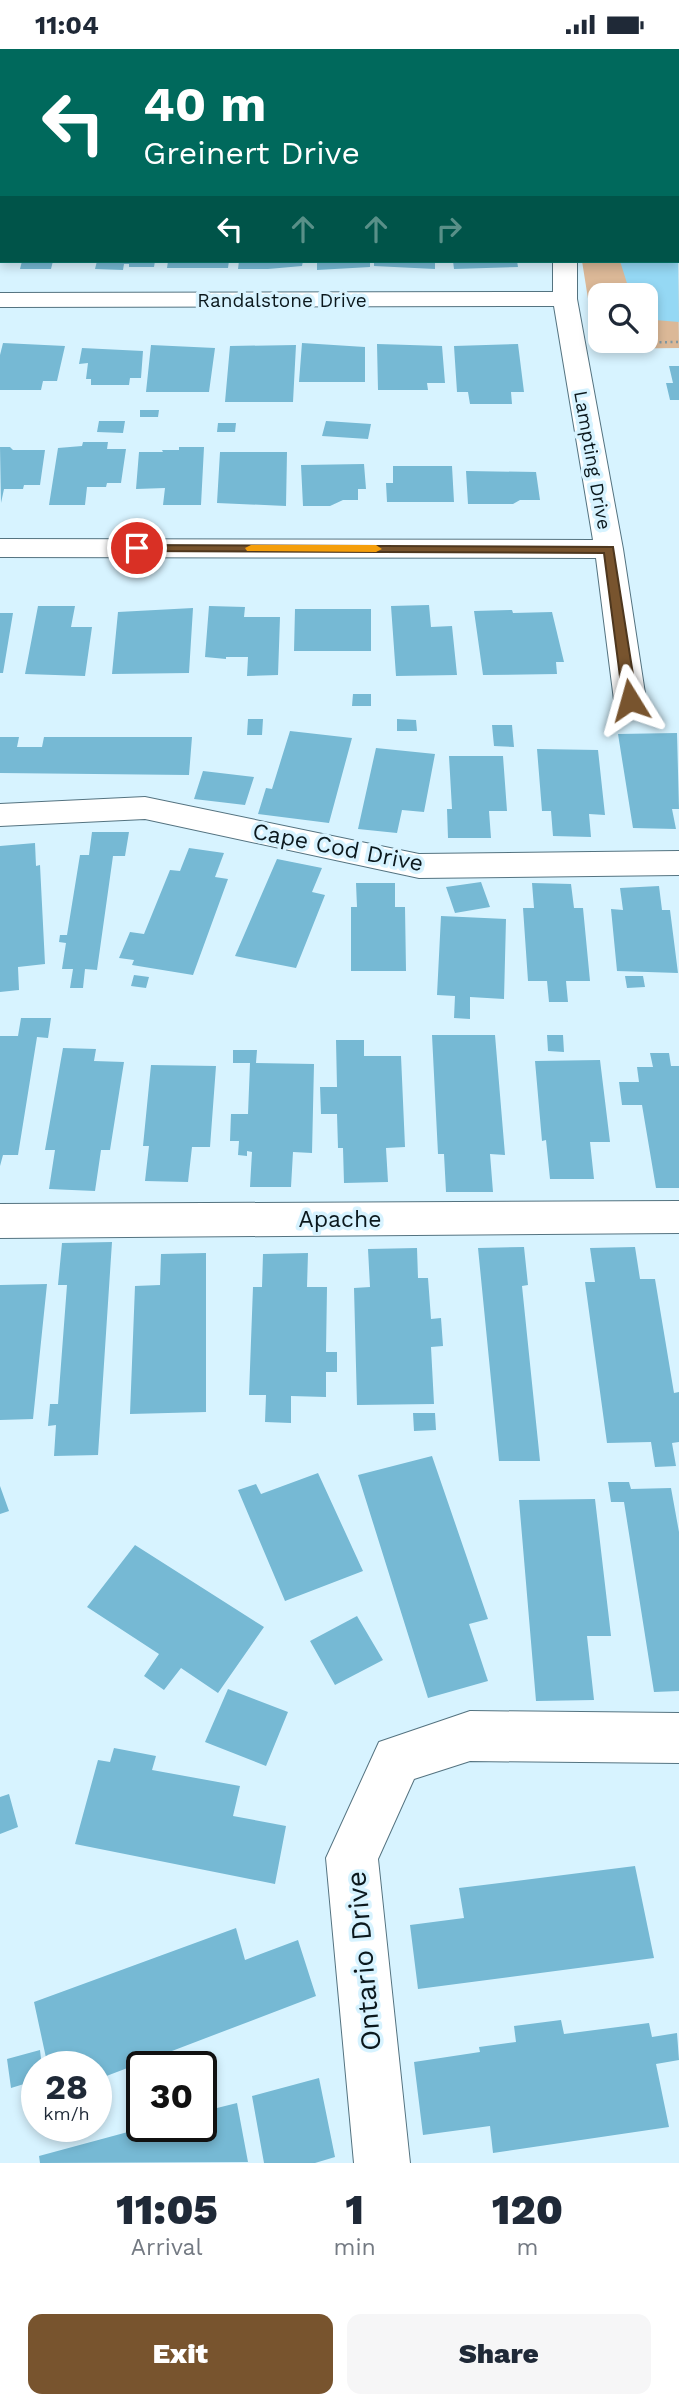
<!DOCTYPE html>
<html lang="en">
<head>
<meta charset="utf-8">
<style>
  body { margin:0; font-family:"Work Sans",sans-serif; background:#f6f6f7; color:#1f2937; height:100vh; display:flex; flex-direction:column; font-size:26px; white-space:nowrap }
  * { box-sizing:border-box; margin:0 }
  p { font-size:23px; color:#747a83 }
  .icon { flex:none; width:38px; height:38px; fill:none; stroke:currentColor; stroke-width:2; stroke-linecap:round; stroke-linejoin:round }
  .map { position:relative; height:2114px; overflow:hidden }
  .sheet { display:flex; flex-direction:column; background:#fff; flex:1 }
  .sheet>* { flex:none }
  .guide { position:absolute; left:0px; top:0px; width:679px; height:214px; box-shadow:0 4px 10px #0003; background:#00695c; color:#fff; overflow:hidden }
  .controls { position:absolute; left:588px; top:234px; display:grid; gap:14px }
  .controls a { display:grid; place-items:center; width:70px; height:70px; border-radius:14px; background:#fff; box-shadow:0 4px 10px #0003; font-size:35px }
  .speed { position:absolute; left:21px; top:2002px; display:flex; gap:14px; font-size:35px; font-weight:700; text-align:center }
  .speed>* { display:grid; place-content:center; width:91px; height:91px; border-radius:50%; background:#fff; box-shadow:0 4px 10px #0003; line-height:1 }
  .speed small { font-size:18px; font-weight:400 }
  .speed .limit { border:4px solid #111; border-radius:10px; background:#fff; color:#111 }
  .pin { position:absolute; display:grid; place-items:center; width:60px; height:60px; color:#fff; margin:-30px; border:4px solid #fff; border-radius:50%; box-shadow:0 2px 7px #0007 }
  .me { position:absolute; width:77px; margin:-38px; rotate:352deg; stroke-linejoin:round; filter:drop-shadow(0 0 5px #0008) }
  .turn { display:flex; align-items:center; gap:24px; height:147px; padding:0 28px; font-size:32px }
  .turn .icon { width:91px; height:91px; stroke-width:2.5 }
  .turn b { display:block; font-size:49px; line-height:60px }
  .lanes { display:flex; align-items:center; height:66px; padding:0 28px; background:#0003; justify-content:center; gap:35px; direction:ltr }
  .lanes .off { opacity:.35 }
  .eta { display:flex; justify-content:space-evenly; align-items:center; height:119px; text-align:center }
  .eta b { font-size:42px; font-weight:800; line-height:49px }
  .button { display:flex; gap:14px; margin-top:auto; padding:14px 28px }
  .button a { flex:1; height:80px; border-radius:14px; background:#78542e; color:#fff; font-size:28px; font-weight:800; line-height:80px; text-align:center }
  .button a+a { background:#f6f6f7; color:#1f2937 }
  .status { display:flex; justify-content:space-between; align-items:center; height:49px; padding:0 35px; background:#fff; direction:ltr }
  .status svg { height:19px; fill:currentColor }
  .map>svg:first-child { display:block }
  .green { fill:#dbb897; fill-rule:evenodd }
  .water { fill:#95d8f4 }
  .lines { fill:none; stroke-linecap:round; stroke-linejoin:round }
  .stream { fill:#95d8f4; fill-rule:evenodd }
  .building { fill:#76b9d4 }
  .street-casing { stroke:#547380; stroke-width:2 }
  .path { stroke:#8298a1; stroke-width:2.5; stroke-dasharray:2 3.5; stroke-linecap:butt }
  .street { fill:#fff; fill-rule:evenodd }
  .route { fill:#78542e; stroke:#4e371e; stroke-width:2 }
  .slow { fill:#f59e0b }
  .labels { text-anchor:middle; stroke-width:7; stroke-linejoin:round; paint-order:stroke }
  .far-street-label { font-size:19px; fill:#0b181d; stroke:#d7f3ff }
  .street-label { font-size:23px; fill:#0b181d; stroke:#d7f3ff }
  .near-street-label { font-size:28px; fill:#0b181d; stroke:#d7f3ff }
</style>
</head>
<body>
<div class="status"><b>11:04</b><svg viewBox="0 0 49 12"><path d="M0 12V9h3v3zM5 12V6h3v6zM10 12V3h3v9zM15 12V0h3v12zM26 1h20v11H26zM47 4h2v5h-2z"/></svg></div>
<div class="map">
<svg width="679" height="2114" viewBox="0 0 679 2114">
  <rect width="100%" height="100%" fill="#d7f3ff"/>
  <!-- green -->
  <path class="green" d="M677,125L679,299L596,300L582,212H677ZM600,247H646V292H600Z"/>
  <!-- water -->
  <path class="water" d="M677,145L679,273L655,271L646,264V247H631L620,212H677Z"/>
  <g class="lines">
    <!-- stream -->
    <path class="stream" d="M642,0H650V2H642Z
      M677,20H679V26L677,25Z"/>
  </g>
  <!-- building -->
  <path class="building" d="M22,212H53L51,220H20Z
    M97,212H155L154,218H129V215H124L123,221L95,220Z
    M168,212H229L228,219H167Z
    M239,212H303L302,217L268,220H238Z
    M317,212H370V218L317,221Z
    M374,212H435V220L374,217Z
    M453,212H517L518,218L454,220Z
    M3,294L65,297L57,332H43L41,341H0V306Z
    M302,294L365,298V333H299Z
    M377,295L442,297L445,334H427L428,341H378Z
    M518,295L524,343H511L512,355H470L468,343H457L454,297Z
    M151,296L215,299L209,343H146Z
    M296,296L293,353H225L230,297Z
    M82,299L143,302L141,329H130L129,336H91V330H86L88,314L79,315Z
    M669,317H679V351H670L666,334H673Z
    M140,361H159L158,368H140Z
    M99,372H125L123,384L97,383Z
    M326,372L371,375L368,390L322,387Z
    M218,374H236L235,383H217Z
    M83,393H108L107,400H126L121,434H107L106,438H87L85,456H49L58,399L82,397Z
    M0,398H10L13,401H45L40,436H24L23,440H4L1,454Z
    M179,398H204L201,456H163L165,439L136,440L139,403H163L162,401H179Z
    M220,403H287L286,457L217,454Z
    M364,415L366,440H358V451H343L330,457H303L301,416Z
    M393,417H452L454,453H387L386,434H393Z
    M466,422L536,423L540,451H520L513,455H468Z
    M429,556L431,578L452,577L457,626L396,627L391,557Z
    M38,557H75L71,578H92L85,627L25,625Z
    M209,557L245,558L244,568H280L278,626L247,627L248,608H226V610L205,608Z
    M193,559L189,624L112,625L118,563Z
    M295,560H371V602H294Z
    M512,561L513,564L552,563L564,613H556L557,625L483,626L474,562Z
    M0,564H13L3,624H0Z
    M353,645H371V657H352Z
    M248,670H263L262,686H247Z
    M397,670L416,671L417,682H397Z
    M492,676H512L514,698L494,697Z
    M290,682L352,689L329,774L258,765L266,739L272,740Z
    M677,684L679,760H672L676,780L633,779L618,685Z
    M0,688H19L17,698H42L44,688H192L189,726L0,724Z
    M376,699L435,705L424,763L402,761L397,784L358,780Z
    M537,700L598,701L605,766L589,765L591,788L553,787L551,762H542Z
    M449,707H503L507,762H489L491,789H448L447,760H452Z
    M203,722L254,728L245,756L194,750Z
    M92,783H129L125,807H113L97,921L85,920L83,939H70L73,920H62L66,894L59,893L60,886H67L80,806H89Z
    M35,794L36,817L40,816L45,915L18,918L19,941L0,943V797Z
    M189,799L224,804L215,828L228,830L193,926L132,916L134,911L119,909L130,883L144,885L170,821L180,822Z
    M277,810L322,819L312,843L325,846L296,919L235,907Z
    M481,833L490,858L455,864L446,838Z
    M356,834H395V858H405L406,922H351V858H357Z
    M532,834L571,835L574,859H583L590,932H566L568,953H549L547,932H528L523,859H534Z
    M659,837L662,861H670L678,924L617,922L611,860L623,861L620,839Z
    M441,867L506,870L504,950L470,948V970L454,969L455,947L437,946Z
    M134,926L149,928L146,939L131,937Z
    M625,927H643L645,938L627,939Z
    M21,969H51L48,989L37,988L18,1106H3L0,1117V987H18Z
    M432,986H495L505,1106L490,1105L493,1143H446L444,1105H438Z
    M547,986H563L564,1003L548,1002Z
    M336,991H364V1007H401L405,1098L386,1099L388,1133L344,1134L343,1099H338L337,1065H321L320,1038H337Z
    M63,999L96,1000L94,1012L124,1013L110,1101H101L95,1142L49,1140L55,1101H45Z
    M233,1001H257L256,1014L314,1015L312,1104L293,1103L291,1138H250L252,1103L247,1102V1107L238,1106L239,1092H230L231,1065H248L250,1014H233Z
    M650,1004H669L671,1017H679V1139H656L642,1056H622L619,1033H639L637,1018H653Z
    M600,1011L610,1093H590L594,1130H550L546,1091L542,1092L535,1012Z
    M151,1016L216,1017L210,1098H192L188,1133L145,1132L149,1097H143Z
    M112,1193L98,1406L54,1407L56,1376L48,1377L50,1355H58L67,1236H58L62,1194Z
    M524,1198L528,1236L522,1237L540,1412H499L478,1199Z
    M635,1198L640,1230H655L674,1344L679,1343V1393L672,1394L676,1417L655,1418L651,1393L607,1394L585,1233H595L590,1199Z
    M417,1199L418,1229H428L431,1270L441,1269L443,1297L431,1298L434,1355L357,1356L354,1239L370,1238L368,1200Z
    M206,1204V1363L130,1365L135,1237L160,1236L161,1205Z
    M308,1204L307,1238H327L326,1303H337V1323H326V1348L291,1347V1374L265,1373L266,1346H249L253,1238H262L263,1205Z
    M47,1235L33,1370L0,1371V1236Z
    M413,1364H435L436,1381L414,1382Z
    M432,1407L488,1570L469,1575L488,1632L428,1649L358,1426Z
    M318,1424L363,1522L285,1552L238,1441L256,1435L261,1445Z
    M608,1433H629L631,1440L671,1439L679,1483V1642L654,1643L624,1453H611Z
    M0,1437L9,1462L0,1465Z
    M595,1450L611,1587H587L594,1651L536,1652L519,1451Z
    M135,1496L264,1578L218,1644L181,1619L164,1641L144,1627L159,1605L87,1558Z
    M357,1567L383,1611L335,1636L310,1592Z
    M228,1640L288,1663L266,1717L205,1693Z
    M114,1699L156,1707L152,1721L240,1737L233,1767L286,1777L275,1835L75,1795L98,1711L110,1713Z
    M9,1745L18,1778L0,1785V1748Z
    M635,1817L654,1909L418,1940L410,1876L464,1869L459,1839Z
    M236,1879L245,1911L298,1891L316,1947L96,2031V2018H48L34,1953Z
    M561,1971L564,1985L649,1974L652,1988L677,1984L679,2011L656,2015L669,2078L493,2104L490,2077L423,2086L414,2013L480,2003L479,1998L516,1993L514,1977Z
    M40,2001L42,2018H37V2031L11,2039L7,2010Z
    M319,2029L335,2108L315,2114H264L252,2047Z
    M237,2054L248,2113L40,2114L39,2107L150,2077H201V2063Z"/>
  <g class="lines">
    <!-- street casing -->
    <g class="street-casing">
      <path id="street" d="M0,42H2V54H0Z
        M553,212H577V250L623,500L646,651L641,658L630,661L619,658L614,651L596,509L0,508V490L593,491L554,257L0,258V244L553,243Z
        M145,748L419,805L679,802V826L419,829L145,770L0,777V755Z
        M679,1152V1184L0,1189V1155Z
        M470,1662L679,1664V1714L470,1712L414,1730L378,1810L410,2114H354L326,1809L379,1693Z"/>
    </g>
    <!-- path -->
    <path class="path" d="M589,0L592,2
      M677,46L679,48
      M610,294L679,293"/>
    <!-- street -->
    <use href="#street" class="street"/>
  </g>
  <!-- route -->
  <path class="route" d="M137,496L613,498L637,651L630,656L623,651L604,504L132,502V497Z"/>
  <!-- slow -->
  <path class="slow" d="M251,496H376L382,500L376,503L247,502L245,499Z"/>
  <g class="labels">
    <!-- far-street labels -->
    <g class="far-street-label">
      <text x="282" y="258">Randalstone Drive</text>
      <text transform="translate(593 411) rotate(80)" y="7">Lampting Drive</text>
    </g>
    <!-- street labels -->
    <g class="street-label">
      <text transform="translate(338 798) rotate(11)" y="8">Cape Cod Drive</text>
      <text x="340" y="1178">Apache</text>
    </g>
    <!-- near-street labels -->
    <g class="near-street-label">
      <text transform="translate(363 1912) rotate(-95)" y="10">Ontario Drive</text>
    </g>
  </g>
</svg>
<div class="controls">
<a><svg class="icon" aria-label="search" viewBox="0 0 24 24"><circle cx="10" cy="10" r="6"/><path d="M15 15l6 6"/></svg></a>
</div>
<div class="speed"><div>28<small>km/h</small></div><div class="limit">30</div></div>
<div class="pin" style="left:137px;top:499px;background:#d93025"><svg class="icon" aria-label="arrive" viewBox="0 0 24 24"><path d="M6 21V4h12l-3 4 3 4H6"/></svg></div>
<svg class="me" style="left:630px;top:651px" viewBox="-20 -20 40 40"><path d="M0-17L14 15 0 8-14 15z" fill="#78542e" stroke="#fff" stroke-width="4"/></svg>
<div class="guide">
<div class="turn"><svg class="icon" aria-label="left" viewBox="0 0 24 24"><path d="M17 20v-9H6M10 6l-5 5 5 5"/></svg><div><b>40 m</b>Greinert Drive</div></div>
<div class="lanes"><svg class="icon" aria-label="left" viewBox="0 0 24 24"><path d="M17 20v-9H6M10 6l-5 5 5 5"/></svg><svg class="icon off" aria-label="ahead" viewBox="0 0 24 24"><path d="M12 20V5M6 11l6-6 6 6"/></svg><svg class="icon off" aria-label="ahead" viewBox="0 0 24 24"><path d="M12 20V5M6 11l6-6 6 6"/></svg><svg class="icon off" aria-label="right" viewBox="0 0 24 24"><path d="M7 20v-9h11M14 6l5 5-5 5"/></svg></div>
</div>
</div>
<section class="sheet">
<div class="eta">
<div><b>11:05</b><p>Arrival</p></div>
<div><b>1</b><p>min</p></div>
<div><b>120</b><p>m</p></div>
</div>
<div class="button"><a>Exit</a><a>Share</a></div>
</section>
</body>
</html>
